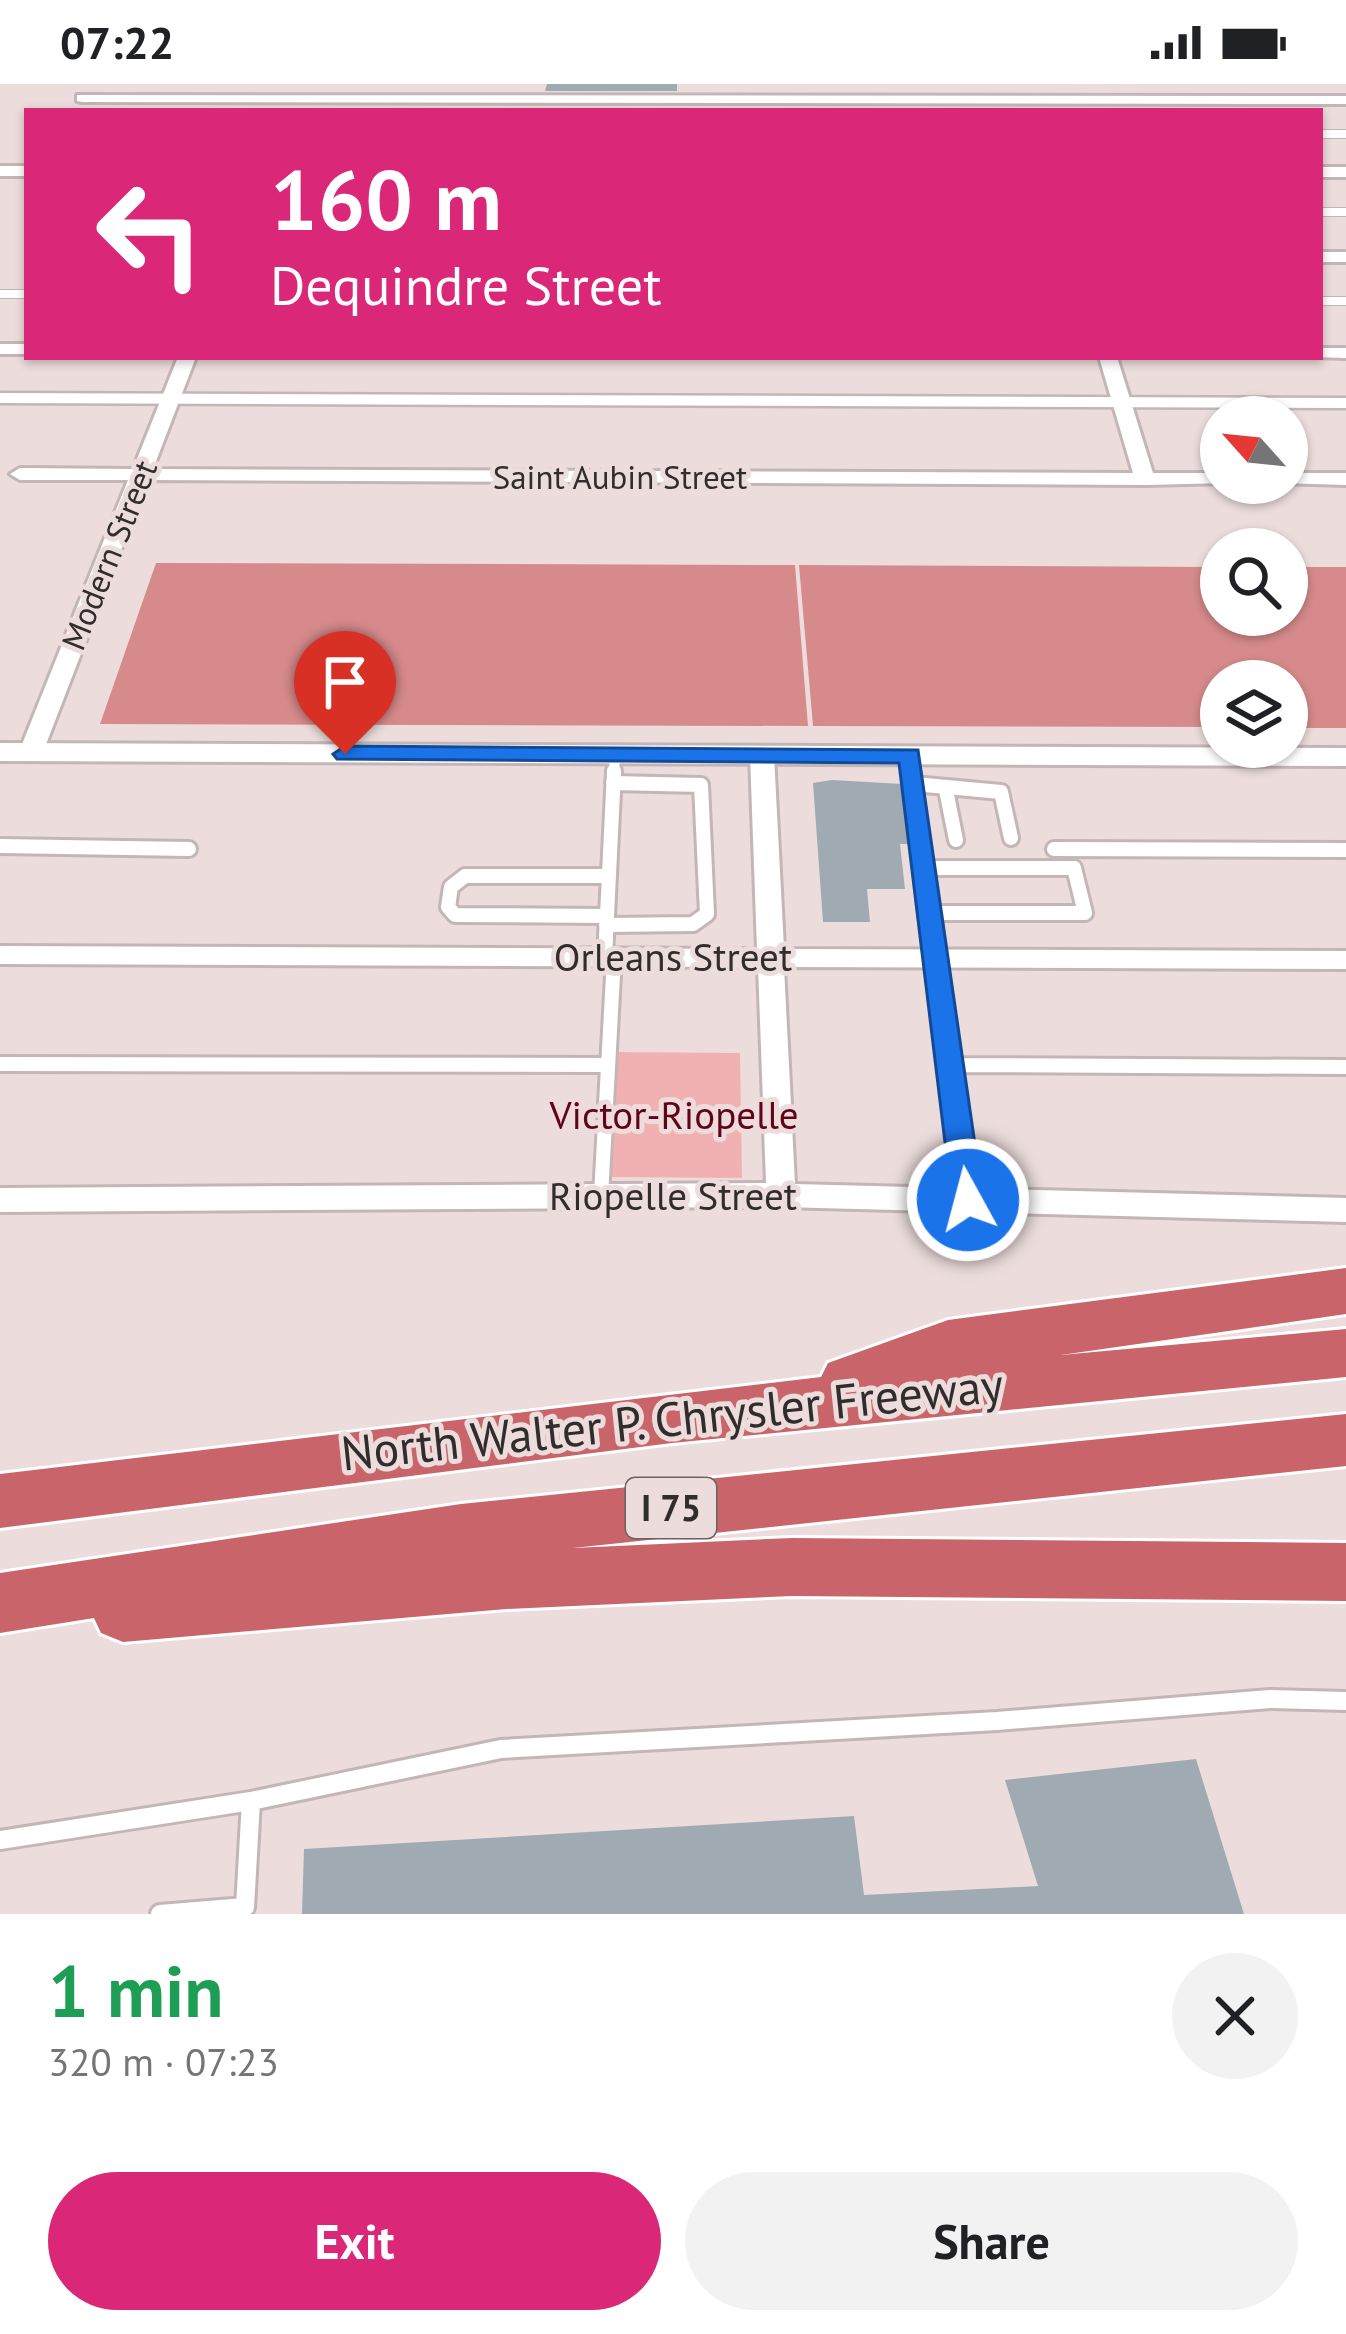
<!DOCTYPE html>
<html lang="en">
<head>
<meta charset="utf-8">
<style>
  body { margin:0; font-family:"PT Sans",sans-serif; background:#f2f2f2; color:#202124; height:100vh; display:flex; flex-direction:column; font-size:45px; white-space:nowrap }
  * { box-sizing:border-box; margin:0 }
  p { font-size:39px; color:#757577 }
  .icon { flex:none; width:66px; height:66px; fill:none; stroke:currentColor; stroke-width:2; stroke-linecap:round; stroke-linejoin:round }
  .map { position:relative; height:1830px; overflow:hidden }
  .panel { display:flex; flex-direction:column; background:#fff; flex:1 }
  .panel>* { flex:none }
  .top-card { position:absolute; left:24px; top:24px; width:1299px; height:252px; border-radius:0px; box-shadow:0 3px 9px #0004; background:#db2777; color:#fff; overflow:hidden }
  .needle { width:78px; rotate:297deg }
  .tools { position:absolute; left:1200px; top:312px; display:grid; gap:24px }
  .tools a { display:grid; place-items:center; width:108px; height:108px; border-radius:50%; background:#fff; box-shadow:0 3px 9px #0004; font-size:60px }
  .pin { position:absolute; display:grid; place-items:center; width:102px; height:102px; color:#fff; margin:-123px -51px; border-radius:50% 50% 50% 0; rotate:-45deg; box-shadow:0 0 12px #0007 }
  .pin .icon { rotate:45deg }
  .me { position:absolute; width:132px; margin:-66px; rotate:353deg; stroke-linejoin:round; filter:drop-shadow(0 0 9px #0008) }
  .turn { display:flex; align-items:center; gap:42px; height:252px; padding:0 48px; font-size:54px }
  .turn .icon { width:156px; height:156px; stroke-width:2.5 }
  .turn b { display:block; font-size:84px; line-height:102px }
  .round { display:grid; place-items:center; flex:none; width:126px; height:126px; border-radius:63px; background:#f2f2f2 }
  .summary { display:flex; align-items:center; justify-content:space-between; height:204px; padding:0 48px }
  h1 { font-size:72px; font-weight:600; line-height:90px; color:#1e9e55 }
  .primary-button { display:flex; gap:24px; margin-top:auto; padding:24px 48px }
  .primary-button a { flex:1; height:138px; border-radius:72px; background:#db2777; color:#fff; font-size:48px; font-weight:600; line-height:138px; text-align:center }
  .primary-button a+a { background:#f2f2f2; color:#202124 }
  .status { display:flex; justify-content:space-between; align-items:center; height:84px; padding:0 60px; background:#fff; direction:ltr }
  .status svg { height:33px; fill:currentColor }
  .map>svg:first-child { display:block }
  .green { fill:#f1b1b2 }
  .water { fill:#d68a8b }
  .building { fill:#a0aab3 }
  .lines { fill:none; stroke-linecap:round; stroke-linejoin:round }
  .service-far3-casing { stroke:#c4b6b6; stroke-width:10 }
  .service-far2-casing { stroke:#c4b6b6; stroke-width:15 }
  .service-far1-casing { stroke:#c4b6b6; stroke-width:20 }
  .service-casing { stroke:#c4b6b6; stroke-width:24 }
  .minor-casing { stroke:#c4b6b6; stroke-width:6 }
  .tertiary-casing { stroke:#c4b6b6; stroke-width:6 }
  .motorway-casing { stroke:#fff; stroke-width:6 }
  .service-far3 { stroke:#fff; stroke-width:8 }
  .service-far2 { stroke:#fff; stroke-width:10 }
  .service-far1 { stroke:#fff; stroke-width:14 }
  .service { stroke:#fff; stroke-width:18 }
  .minor { fill:#fff; fill-rule:evenodd }
  .tertiary { fill:#fff; fill-rule:evenodd }
  .motorway { fill:#c9656a; fill-rule:evenodd }
  .route { fill:#1a73e8; stroke:#114b97; stroke-width:3 }
  .labels { text-anchor:middle; stroke-width:10; stroke-linejoin:round; paint-order:stroke }
  .far-street-label { font-size:33px; fill:#322d2d; stroke:#ecdddc }
  .shield { fill:#ecdddc; stroke:#6a6262; stroke-width:3 }
  .shield-label { font-size:36px; font-weight:bold; fill:#322d2d }
  .street-label { font-size:39px; fill:#322d2d; stroke:#ecdddc }
  .park-label { font-size:39px; fill:#620418; stroke:#ecdddc }
  .near-street-label { font-size:48px; fill:#322d2d; stroke:#ecdddc }
</style>
</head>
<body>
<div class="status"><b>07:22</b><svg viewBox="0 0 49 12"><path d="M0 12V9h3v3zM5 12V6h3v6zM10 12V3h3v9zM15 12V0h3v12zM26 1h20v11H26zM47 4h2v5h-2z"/></svg></div>
<div class="map">
<svg width="1346" height="1830" viewBox="0 0 1346 1830">
  <rect width="100%" height="100%" fill="#ecdddc"/>
  <!-- green -->
  <path class="green" d="M610,968L740,969L742,1094L604,1093Z"/>
  <!-- water -->
  <path class="water" d="M156,479L795,481L808,642L100,640Z
    M799,481L1221,483V531H1287V483H1346V644H1287V597H1221V643L813,642Z"/>
  <!-- building -->
  <path class="building" d="M547,0H677V7H545Z
    M832,696L902,700L909,760H900L905,805H867L870,838H823L813,699Z
    M1196,1675L1244,1830H302L304,1765L854,1732L864,1811L1038,1802L1005,1696Z"/>
  <g class="lines">
    <!-- service-far3 casing -->
    <g class="service-far3-casing">
      <path id="service-far3" d="M1320,50H1346
        M1320,128H1346
        M0,210H27
        M1320,217H1346"/>
    </g>
    <!-- service-far2 casing -->
    <g class="service-far2-casing">
      <path id="service-far2" d="M0,314L1346,319
        M910,672L912,690
        M614,690L615,671"/>
    </g>
    <!-- service-far1 casing -->
    <g class="service-far1-casing">
      <path id="service-far1" d="M912,687L967,1116
        M914,700L1001,708L1011,754
        M946,706L956,756
        M0,762L189,765
        M1054,765L1346,766
        M924,784H1074L1085,829H930
        M607,832L455,831L448,823L451,803L465,792H609
        M606,841L693,840L707,830L701,701L613,699
        M605,873L614,687
        M0,980L608,981
        M950,981L1346,983
        M601,1112L614,873"/>
    </g>
    <!-- service casing -->
    <g class="service-casing">
      <path id="service" d="M0,1756L251,1717L501,1665L997,1637L1270,1615L1346,1617
        M160,1830L245,1823L251,1717"/>
    </g>
    <!-- minor casing -->
    <g class="minor-casing">
      <path id="minor" d="M77,11L1346,12V20L82,18L77,17Z
        M0,82H27V92H0Z
        M1320,83H1346V93H1320Z
        M1320,168H1346V178H1320Z
        M0,260H27V270H0Z
        M1320,264H1346V274L1314,273H1320Z
        M178,273H196L153,385L1133,389L1099,273H1117L1153,389H1221V399H1228L1145,401L148,396L43,668L39,673H23L19,668L128,396H20L10,390L20,384L133,385Z
        M1287,389H1346V401L1280,399H1287Z
        M762,664L774,671L784,865L1346,867V885L784,883L795,1100L1346,1114V1138L781,1123L0,1128V1104L766,1099L758,883L0,880V862L757,865L750,671Z"/>
    </g>
    <!-- tertiary casing -->
    <g class="tertiary-casing">
      <path id="tertiary" d="M0,659L1346,664V682L0,677Z"/>
    </g>
    <!-- motorway casing -->
    <g class="motorway-casing">
      <path id="motorway" d="M1346,1184V1230L1061,1271L1346,1245V1293L672,1359L0,1444V1390L821,1293L828,1279L948,1236Z
        M1346,1330V1382L573,1464L792,1454L1346,1459V1517L792,1512L506,1525L123,1558L101,1549L94,1534L0,1549V1489L461,1420Z"/>
    </g>
    <!-- service-far3 -->
    <use href="#service-far3" class="service-far3"/>
    <!-- service-far2 -->
    <use href="#service-far2" class="service-far2"/>
    <!-- service-far1 -->
    <use href="#service-far1" class="service-far1"/>
    <!-- service -->
    <use href="#service" class="service"/>
    <!-- minor -->
    <use href="#minor" class="minor"/>
    <!-- tertiary -->
    <use href="#tertiary" class="tertiary"/>
    <!-- motorway -->
    <use href="#motorway" class="motorway"/>
  </g>
  <!-- route -->
  <path class="route" d="M345,662L918,666L983,1116L978,1124L968,1128L952,1116L899,679L337,675L333,670Z"/>
  <g class="labels">
    <!-- far-street labels -->
    <g class="far-street-label">
      <text x="620" y="405">Saint Aubin Street</text>
      <text transform="translate(109 471) rotate(-68)" y="12">Modern Street</text>
    </g>
    <!-- shield labels -->
    <rect class="shield" x="626" y="1394" width="90" height="60" rx="9"/>
    <g class="shield-label">
      <text x="671" y="1437">I 75</text>
    </g>
    <!-- street labels -->
    <g class="street-label">
      <text x="673" y="887">Orleans Street</text>
      <text x="673" y="1126">Riopelle Street</text>
    </g>
    <!-- park labels -->
    <g class="park-label">
      <text x="674" y="1045">Victor-Riopelle</text>
    </g>
    <!-- near-street labels -->
    <g class="near-street-label">
      <text transform="translate(672 1335) rotate(-6)" y="17">North Walter P. Chrysler Freeway</text>
    </g>
  </g>
</svg>
<div class="tools">
<a><svg class="needle" viewBox="-14 -14 28 28"><path d="M0-13l5 13h-10z" fill="#e53935"/><path d="M0 13l5-13h-10z" fill="#757577"/></svg></a>
<a><svg class="icon" aria-label="search" viewBox="0 0 24 24"><circle cx="10" cy="10" r="6"/><path d="M15 15l6 6"/></svg></a>
<a><svg class="icon" aria-label="layers" viewBox="0 0 24 24"><path d="M12 4l9 5-9 5-9-5zM3 14l9 5 9-5"/></svg></a>
</div>
<div class="pin" style="left:345px;top:670px;background:#d93025"><svg class="icon" aria-label="arrive" viewBox="0 0 24 24"><path d="M6 21V4h12l-3 4 3 4H6"/></svg></div>
<svg class="me" style="left:968px;top:1116px" viewBox="-20 -20 40 40"><circle r="17" fill="#1a73e8" stroke="#fff" stroke-width="3"/><path d="M0-11L8 9 0 5-8 9z" fill="#fff"/></svg>
<div class="top-card">
<div class="turn"><svg class="icon" aria-label="left" viewBox="0 0 24 24"><path d="M17 20v-9H6M10 6l-5 5 5 5"/></svg><div><b>160 m</b>Dequindre Street</div></div>
</div>
</div>
<section class="panel">
<div class="summary"><div><h1>1 min</h1><p>320 m · 07:23</p></div><a class="round"><svg class="icon" aria-label="close" viewBox="0 0 24 24"><path d="M6 6l12 12M18 6L6 18"/></svg></a></div>
<div class="primary-button"><a>Exit</a><a>Share</a></div>
</section>
</body>
</html>
